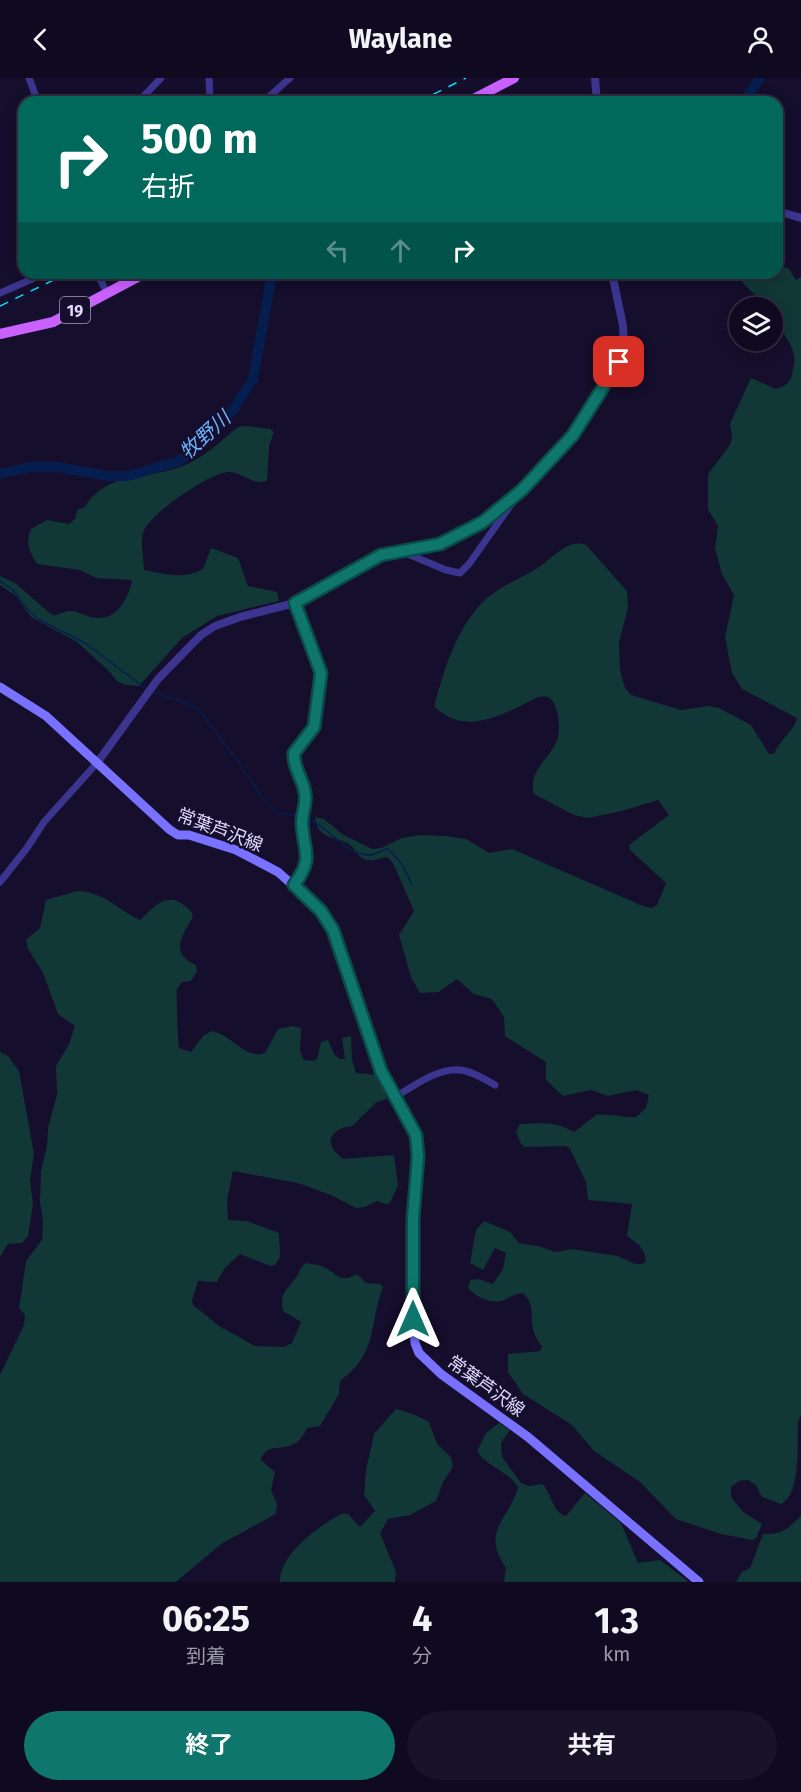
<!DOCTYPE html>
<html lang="ja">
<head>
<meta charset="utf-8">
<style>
  body { margin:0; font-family:"Fira Sans","Noto Sans JP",sans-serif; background:#19132a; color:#f1f3f6; height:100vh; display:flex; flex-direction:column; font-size:22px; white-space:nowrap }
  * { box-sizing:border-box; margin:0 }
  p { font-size:20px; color:#9c9aa5 }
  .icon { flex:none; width:33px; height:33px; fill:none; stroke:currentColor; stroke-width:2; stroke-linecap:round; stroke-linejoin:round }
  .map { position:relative; height:1504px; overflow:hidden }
  .side { display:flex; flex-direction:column; background:#100a21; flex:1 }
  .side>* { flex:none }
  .guide { position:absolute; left:18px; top:18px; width:765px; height:183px; border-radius:18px; box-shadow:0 3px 15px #0003,0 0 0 2px #302b3f; background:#00695c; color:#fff; overflow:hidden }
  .buttons { position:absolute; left:729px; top:219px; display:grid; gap:12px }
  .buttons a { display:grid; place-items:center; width:54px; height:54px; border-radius:50%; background:#100a21; box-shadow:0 3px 15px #0003,0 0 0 2px #302b3f; font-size:30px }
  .pin { position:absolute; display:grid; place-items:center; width:51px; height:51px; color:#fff; margin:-26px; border-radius:12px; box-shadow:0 3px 9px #0006 }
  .me { position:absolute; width:66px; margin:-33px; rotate:0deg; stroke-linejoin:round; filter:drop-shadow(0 0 4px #0008) }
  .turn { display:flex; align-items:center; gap:21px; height:126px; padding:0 24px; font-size:27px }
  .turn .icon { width:78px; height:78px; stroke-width:2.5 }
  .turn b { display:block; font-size:42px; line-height:51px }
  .lanes { display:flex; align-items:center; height:57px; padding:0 24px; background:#0003; justify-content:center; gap:30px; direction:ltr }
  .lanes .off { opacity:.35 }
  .eta { display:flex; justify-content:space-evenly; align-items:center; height:102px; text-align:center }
  .eta b { font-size:36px; font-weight:700; line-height:42px }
  .cta { display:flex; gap:12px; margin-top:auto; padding:12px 24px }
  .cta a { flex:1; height:69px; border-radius:36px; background:#0f766e; color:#fff; font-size:24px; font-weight:700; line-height:69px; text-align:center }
  .cta a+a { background:#19132a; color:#f1f3f6 }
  header { display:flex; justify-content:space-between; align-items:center; height:78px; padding:0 24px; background:#100a21; font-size:27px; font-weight:700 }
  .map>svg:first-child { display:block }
  .green { fill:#113737 }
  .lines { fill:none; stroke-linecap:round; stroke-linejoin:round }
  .stream { stroke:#051e4f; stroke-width:1.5 }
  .river { stroke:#051e4f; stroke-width:10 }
  .minor { stroke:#3c3590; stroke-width:7 }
  .tertiary { stroke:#3c3590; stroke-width:8 }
  .secondary { stroke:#7971ff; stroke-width:9 }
  .primary { stroke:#c961ff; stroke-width:10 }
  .rail { stroke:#06deff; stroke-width:1.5; stroke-dasharray:9 8; stroke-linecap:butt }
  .route-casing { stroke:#0a4d48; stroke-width:15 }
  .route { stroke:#0f766e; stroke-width:10 }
  .labels { text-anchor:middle; stroke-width:5; stroke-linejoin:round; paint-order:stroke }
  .shield { fill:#150e2c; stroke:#a29dc0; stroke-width:1.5 }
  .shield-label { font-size:16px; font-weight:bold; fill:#dfdaff }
  .street-label { font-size:18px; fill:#dfdaff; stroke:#150e2c }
  .water-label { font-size:20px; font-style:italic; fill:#68b4ff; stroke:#150e2c }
</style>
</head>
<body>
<header><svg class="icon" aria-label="back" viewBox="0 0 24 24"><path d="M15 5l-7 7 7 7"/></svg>Waylane<svg class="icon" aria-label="person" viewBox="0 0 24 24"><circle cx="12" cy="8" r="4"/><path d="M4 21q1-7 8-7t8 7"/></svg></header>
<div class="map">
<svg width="801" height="1504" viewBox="0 0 801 1504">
  <rect width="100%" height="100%" fill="#150e2c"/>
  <!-- green -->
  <path class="green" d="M785,189L789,191L796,202L801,199V1337L798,1345C797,1366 801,1417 781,1426L762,1419L756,1407L748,1402L739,1403L731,1409V1419L743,1434L762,1446L756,1460L752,1462L721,1456L676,1441L640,1404L594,1373L572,1347L523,1316L508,1294V1276L540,1273L542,1269C539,1264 534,1257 533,1251C530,1236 535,1227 523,1215C516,1215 511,1219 504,1222C492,1227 476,1219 468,1210L470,1202L479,1201L493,1206L503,1191L506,1175L495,1170L483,1192L470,1185L476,1152L484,1143L510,1154L519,1165L524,1166L538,1168L555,1174L572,1171L618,1178L635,1186H643L646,1183L644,1174L639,1167L627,1158L632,1126L588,1122L586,1104L570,1071L566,1068L525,1069L521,1066L516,1054L520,1046C541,1045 556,1043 574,1054L596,1037C609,1035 623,1040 636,1039L646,1030L649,1017L636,1012L608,1018L591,1012L563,1018L546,1002V984L505,958L504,939L492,921L474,916L457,901L439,914L420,915L411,899L399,857L414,833L393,785L387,779C381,780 374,783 368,782C358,781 357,772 350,767C339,758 317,763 315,739L324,741L342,756L372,771L381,770L402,760L421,757L446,758L466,761L489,775L512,771L643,828L652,830L657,827L666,805L630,772L629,767L669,737L658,722L622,733L588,740L574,737L534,716C527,693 550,681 557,662C561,653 559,622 547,619C544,618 541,619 538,619C505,635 467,660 435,629V625C445,588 458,547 486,521C502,506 524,500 542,487C554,478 570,460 586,467L627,513L628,530L619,564L620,592L625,610L631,617L681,632L709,628L719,630L751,647L769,676H774C780,661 794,653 797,640L742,611L732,595L725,559L734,517L722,496L715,470L718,448L708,431V396L730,367L732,359L730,346L751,300L776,311C787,308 792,303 793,291C794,287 795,281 794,277C791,260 772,246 772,230L767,229L742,204L748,195H777V191Z
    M247,348L270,351L274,354L269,368L267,403C252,408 242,393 227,394C209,396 147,437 143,455C140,465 144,481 144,492C166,496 183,502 203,491L211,470L238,480L248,508L277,514L279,523L217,538L182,560L139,608L125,607L117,603L108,592L77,564L31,539L16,518L0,507V498L15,505L52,537C59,538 63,533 70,533C79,533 88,540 97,540C117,542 129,519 132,502L96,500L80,492L37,486C29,473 25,464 31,451L47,442L69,446L75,441L77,432L85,429C109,389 157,404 193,383C209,375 224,360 238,349Z
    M77,813C103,813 118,832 140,842C153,830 167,812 185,828C189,831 192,833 193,839C181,859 170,875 196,887L197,893L191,903L182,904C181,905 177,911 177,912C176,917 178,965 179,970L191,974L204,957L212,953C231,956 245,982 265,975L278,951L292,948L301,950L300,974L304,982L314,983L317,981L321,964L328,962L334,976L340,981H345L342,960L351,958L352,982L356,995L377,997L387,1021L377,1024L352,1048C341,1049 335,1052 330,1062L333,1072L343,1081L394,1077L398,1107L390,1125L386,1126L377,1123L365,1129L356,1130L331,1117L298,1105L233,1093L227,1122L228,1142L247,1143L279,1155L280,1179L275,1187L270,1188L240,1176L224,1191L217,1204L198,1203L192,1222L193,1227L219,1248L255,1268L284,1269L292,1265L301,1244L283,1233C280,1216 284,1215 294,1202C299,1196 299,1190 306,1185C310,1186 316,1186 321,1188C336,1193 338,1207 357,1196L366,1205L380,1206L383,1209C368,1248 379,1274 340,1303L339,1316L320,1348L307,1350C292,1383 268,1358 261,1382L275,1394L271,1412L277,1426L276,1436L221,1466L176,1504H0V1297L24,1247L25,1237L19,1230L26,1183L42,1162L43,1143L40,1124L41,1093L47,1068L48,1050L57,1016L56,988L69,966L75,948L58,936L43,895L28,871L26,862L40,850L46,822Z
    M0,974L8,978L19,993L34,1076L30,1102L33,1126L28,1158L22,1165L8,1166L0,1179Z
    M396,1331C403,1332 423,1340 429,1344L437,1366L451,1379L453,1389L443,1404L436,1423L410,1437L388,1441L380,1455L396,1494L395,1504H280C279,1476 320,1447 343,1435L348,1436L360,1449L375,1433L364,1417L366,1392L374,1356Z
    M499,1345L510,1352L501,1365L502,1379L521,1405L529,1408L543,1406C552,1417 553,1435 566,1438L585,1415L621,1445L638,1485L660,1482L689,1504H504L506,1490C481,1452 507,1444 518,1410C509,1392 487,1390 477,1373L486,1355Z
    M801,1438V1504H736L742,1494L750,1490L763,1456C782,1457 788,1450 801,1438Z"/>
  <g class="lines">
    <!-- stream -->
    <path class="stream" d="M0,503L13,512L29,533L38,541L85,565L145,610
      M152,614L187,625L198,631L234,678L266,725L278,735L298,738
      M306,739C326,747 346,777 369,777C376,777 381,772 388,771L401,785L412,806"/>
    <!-- river -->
    <path class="river" d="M741,24L747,19L760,0
      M0,396L30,389H57L108,398H128L179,383L198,369L233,332L253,301L272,195"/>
    <!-- minor -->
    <path class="minor" d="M29,0L38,24
      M209,0L210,24
      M138,24L161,0
      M263,24L290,0
      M97,195L107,215
      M0,215L46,195
      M403,474L446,492L460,495L469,486L515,421
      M0,804L27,770L44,744L97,685
      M294,807C315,778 303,775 302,744C302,735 307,725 305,715C302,701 293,690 294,674L314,649L321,595L295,525
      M395,1019C412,1009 439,989 460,992C472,993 484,1001 495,1007"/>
    <!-- tertiary -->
    <path class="tertiary" d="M595,0L597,24
      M777,133L801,140
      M97,685L158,601L201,557L215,548L240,539L295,525L381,477L440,467L483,445L522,412L573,357L619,284L624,268L623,248L612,195"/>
    <!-- secondary -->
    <path class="secondary" d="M0,609L46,638L170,752L178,757H189L236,772L278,794L314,826L333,852L381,993L416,1057L418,1078L413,1141V1241L415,1265L419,1275L441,1296L528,1359L699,1504"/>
    <!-- primary -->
    <path class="primary" d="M468,24L514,0
      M0,256L53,244L145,195"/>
    <!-- rail -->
    <path class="rail" d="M418,24L466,0
      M0,228L68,195"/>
  </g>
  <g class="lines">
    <!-- route casing -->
    <g class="route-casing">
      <path id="route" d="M413,1241V1141L418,1078L416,1057L381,993L333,852L321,833L294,807C315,778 303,775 302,744C302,735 307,725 305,715C303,701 293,690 294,675L314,649L321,595L295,525L381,477L440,466L483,444L522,412L573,357L619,284"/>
    </g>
    <!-- route -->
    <use href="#route" class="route"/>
  </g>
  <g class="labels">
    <!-- shield labels -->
    <rect class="shield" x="60" y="219" width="30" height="26" rx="4.5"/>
    <g class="shield-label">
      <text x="75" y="238">19</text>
    </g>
    <!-- street labels -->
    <g class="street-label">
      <text transform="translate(220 752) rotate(21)" y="6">常葉芦沢線</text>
      <text transform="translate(486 1308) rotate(36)" y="6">常葉芦沢線</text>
    </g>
    <!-- water labels -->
    <g class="water-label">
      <text transform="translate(205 357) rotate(-42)" y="7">牧野川</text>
    </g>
  </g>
</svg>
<div class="buttons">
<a><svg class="icon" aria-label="layers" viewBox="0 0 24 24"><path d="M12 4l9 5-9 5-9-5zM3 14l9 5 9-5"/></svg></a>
</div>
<div class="pin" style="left:619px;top:284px;background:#d93025"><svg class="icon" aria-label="arrive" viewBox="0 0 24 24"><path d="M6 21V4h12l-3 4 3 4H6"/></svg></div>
<svg class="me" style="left:413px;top:1241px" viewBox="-20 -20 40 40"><path d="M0-17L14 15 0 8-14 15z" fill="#0f766e" stroke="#fff" stroke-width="4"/></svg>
<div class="guide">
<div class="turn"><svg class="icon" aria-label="right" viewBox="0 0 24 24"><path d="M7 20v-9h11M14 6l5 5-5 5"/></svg><div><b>500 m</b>右折</div></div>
<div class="lanes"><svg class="icon off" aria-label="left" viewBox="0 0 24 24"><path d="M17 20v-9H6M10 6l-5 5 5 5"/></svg><svg class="icon off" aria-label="ahead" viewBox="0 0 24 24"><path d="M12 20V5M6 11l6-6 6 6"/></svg><svg class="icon" aria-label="right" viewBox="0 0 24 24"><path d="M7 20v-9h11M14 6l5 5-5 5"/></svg></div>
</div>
</div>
<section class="side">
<div class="eta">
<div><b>06:25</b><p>到着</p></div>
<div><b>4</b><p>分</p></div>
<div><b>1.3</b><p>km</p></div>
</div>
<div class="cta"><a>終了</a><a>共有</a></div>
</section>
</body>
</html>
